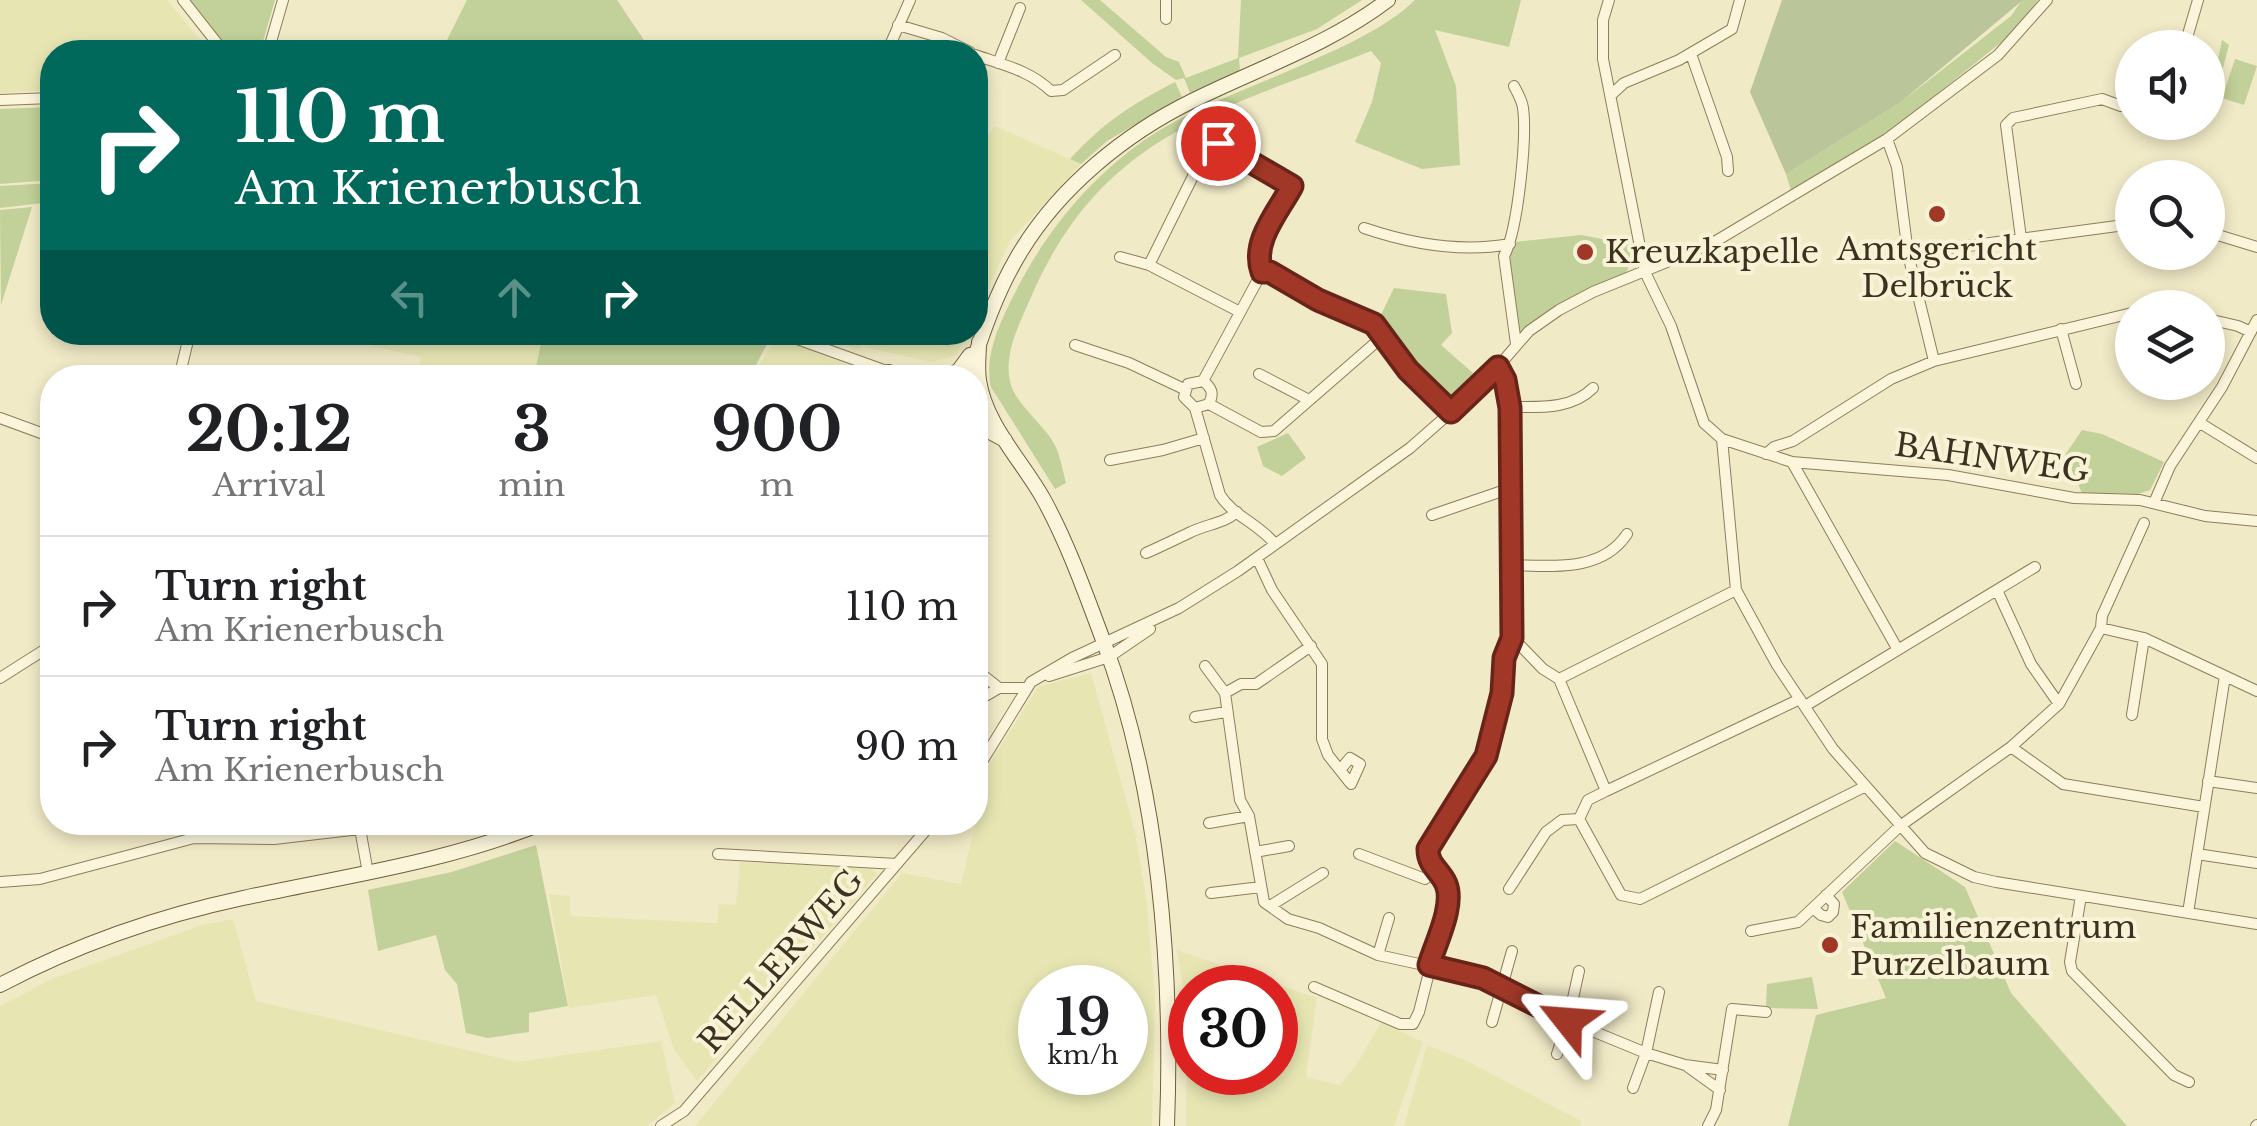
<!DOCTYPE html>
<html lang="en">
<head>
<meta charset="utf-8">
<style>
  body { margin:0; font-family:"Libre Baskerville",serif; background:#f6f6f6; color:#202124; height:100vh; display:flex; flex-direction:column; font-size:38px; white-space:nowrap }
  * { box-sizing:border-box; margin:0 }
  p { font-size:32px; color:#757577 }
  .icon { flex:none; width:55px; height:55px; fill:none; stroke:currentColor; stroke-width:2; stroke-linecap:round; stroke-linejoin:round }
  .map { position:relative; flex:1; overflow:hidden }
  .sheet { position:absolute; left:40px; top:365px; width:948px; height:470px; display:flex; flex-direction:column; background:#fff; border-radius:40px; box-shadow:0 5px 15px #0003 }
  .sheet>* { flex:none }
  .top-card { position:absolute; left:40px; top:40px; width:948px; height:305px; border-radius:40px; box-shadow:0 5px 15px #0003; background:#00695c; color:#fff; overflow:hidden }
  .fabs { position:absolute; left:2115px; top:30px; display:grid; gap:20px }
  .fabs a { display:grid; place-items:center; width:110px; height:110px; border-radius:50%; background:#fff; box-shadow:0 5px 15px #0003; font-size:50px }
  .speed { position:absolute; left:1018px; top:965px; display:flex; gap:20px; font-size:50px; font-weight:700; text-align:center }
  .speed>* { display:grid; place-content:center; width:130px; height:130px; border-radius:50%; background:#fff; box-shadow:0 5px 15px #0003; line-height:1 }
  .speed small { font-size:25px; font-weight:400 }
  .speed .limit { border:15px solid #d22; background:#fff; color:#111 }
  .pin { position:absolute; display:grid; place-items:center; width:85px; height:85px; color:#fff; margin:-42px; border:5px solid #fff; border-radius:50%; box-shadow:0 2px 10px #0007 }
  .me { position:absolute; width:110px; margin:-55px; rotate:298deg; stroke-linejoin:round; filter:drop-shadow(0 0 8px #0008) }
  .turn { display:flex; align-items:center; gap:35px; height:210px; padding:0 30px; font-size:45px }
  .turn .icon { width:130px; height:130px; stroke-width:2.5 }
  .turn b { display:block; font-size:70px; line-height:85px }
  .lanes { display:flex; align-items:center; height:95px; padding:0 30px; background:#0003; justify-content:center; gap:50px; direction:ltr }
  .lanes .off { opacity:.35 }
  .eta { display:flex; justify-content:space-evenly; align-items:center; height:170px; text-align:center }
  .eta b { font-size:60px; font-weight:700; line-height:70px }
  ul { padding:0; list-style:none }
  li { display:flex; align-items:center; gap:30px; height:140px; padding:0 30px; border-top:2px solid #e0e0e0 }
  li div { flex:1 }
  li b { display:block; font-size:38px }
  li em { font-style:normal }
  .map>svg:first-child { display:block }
  .farmland { fill:#e7e6b3; fill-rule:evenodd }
  .green { fill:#c2d099 }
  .cemetery { fill:#bac599 }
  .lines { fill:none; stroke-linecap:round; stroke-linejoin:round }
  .street-casing { stroke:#8e7d5b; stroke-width:12 }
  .secondary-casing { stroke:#705e3e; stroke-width:16 }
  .street { stroke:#fbf5db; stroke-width:10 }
  .secondary { stroke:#fbf5db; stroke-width:14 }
  .route-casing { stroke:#682419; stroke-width:25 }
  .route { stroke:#a03727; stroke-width:18 }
  .poi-dot { fill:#a03727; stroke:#f8f3d7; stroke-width:4 }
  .labels { text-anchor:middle; stroke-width:8; stroke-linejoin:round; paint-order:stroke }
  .poi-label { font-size:32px; fill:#3d321f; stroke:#f8f3d7; text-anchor:start }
  .street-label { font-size:32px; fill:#3d321f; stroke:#f8f3d7 }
</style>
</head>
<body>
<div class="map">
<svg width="2257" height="1126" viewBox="0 0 2257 1126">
  <rect width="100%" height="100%" fill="#f1eac7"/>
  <!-- farmland -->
  <path class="farmland" d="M0,0H167L210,52H52V90L0,93Z
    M995,126L1081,164L1010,241L975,316V151Z
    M313,333H543L534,378L417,377L421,357Z
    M804,333H868L860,350Z
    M871,333V332L967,333L956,356L931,362L865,347Z
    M777,337L880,377L751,378Z
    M1091,673L1135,832L1147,904L1155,997L1152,1126H695L902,873L961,884L983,792L982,776L1038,687ZM1040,988H1125V1072H1040Z
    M740,862L870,868L877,874L697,1081L674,1050L656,995L569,1008L549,894L570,896V916L717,923L719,904L736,905Z
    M233,919L256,1001L517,1062L661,1041L675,1103L647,1126H0V1006L54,978L202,925Z
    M1177,950L1317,998L1306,1077L1340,1085L1357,1064L1381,1022L1423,1042L1394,1126H1186L1187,1012ZM1190,988H1275V1072H1190Z
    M1427,1045L1465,1060L1581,1121L1580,1126H1404Z"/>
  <!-- green -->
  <path class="green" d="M190,0H275L260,52H230Z
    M467,0H617L652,52H441Z
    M1081,0H1100L1166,57L1179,62L1186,78L1238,58L1241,0H1362L1317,29L1239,58L1240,71L1190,93L1184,78L1176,80L1152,63Z
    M1415,0H1521L1509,47L1435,30L1456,86L1460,165L1422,169L1355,142L1372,102L1381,63L1371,51C1218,112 1103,132 1031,297C1020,323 1002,355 1011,385C1017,404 1040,422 1052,440C1060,452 1062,469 1066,483L1055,489L991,387C983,354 1003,316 1018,287C1048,229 1091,177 1146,139C1193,107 1252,88 1304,64C1342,47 1385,29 1415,0Z
    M2022,0H2038L2019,28L1892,130L1791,191L1786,174L1901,102L2011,16Z
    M2222,40L2229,45L2212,110L2208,109Z
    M2235,59L2257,66L2244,105L2222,98Z
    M1175,82L1182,97L1107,141L1081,164L1070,159C1103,123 1132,104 1175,82Z
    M52,107V180L0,184V109Z
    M52,183V202L0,208V186Z
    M32,207L1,305L0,210Z
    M1581,235L1639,246L1626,273L1565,301L1517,333L1507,266L1514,242Z
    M1394,288L1446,294L1452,333L1441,345L1473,373L1450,399L1400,355L1387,326L1378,321Z
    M758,332L770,338L750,377H534L543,333Z
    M2082,430L2102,434L2164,462L2150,490L2138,494L2082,493L2065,455Z
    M1288,433L1306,458L1282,476L1263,466L1257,447Z
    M1895,841L1965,887L2011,993L2127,1126H1788L1816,1015L1886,998L1842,892Z
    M536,845L568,1006L529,1013V1032L488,1038L466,1033L457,984L445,970L436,935L378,951L368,890L452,872Z
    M1812,977L1818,1009L1766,1008L1767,984Z"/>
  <!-- cemetery -->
  <path class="cemetery" d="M1782,0H2023L1901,102L1786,174L1750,92Z"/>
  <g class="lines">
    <!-- street casing -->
    <g class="street-casing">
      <path id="street" d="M183,0L224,52
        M1609,0L1603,20V59L1645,272L1671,326L1704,423L1722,439L1792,462L1948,475L2074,498L2140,500L2205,516L2257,521
        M1166,19V0
        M898,25L942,38L970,52
        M2184,48L2198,0
        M268,52L283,0
        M887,52L910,0
        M1691,54L1727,157L1728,171
        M975,55C1003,65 1029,70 1051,91L1063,90L1115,55
        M998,63L1020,8
        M1514,86C1517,92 1522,100 1523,108C1527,138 1518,230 1504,256L1516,344
        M1611,95L1624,83L1679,60L1732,29L1740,0
        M0,100L52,98
        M2132,115V116
        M2184,122L2189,123
        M1887,139L1897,167L1908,254L1934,361
        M1364,228C1411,244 1460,253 1510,244
        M2208,232L2257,247
        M2021,238L2006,125L2013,118L2102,99L2121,106
        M1908,254L2132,224
        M1120,257L1149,265L1240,312
        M1149,265L1209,144L1218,143L1292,186L1259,246L1262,272L1203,381
        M1262,272H1269L1318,300L1374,324L1408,370L1451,412
        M2208,319L2238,326L2251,332
        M2061,329L2076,384
        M778,332L889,372
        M1075,345L1129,363L1184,389
        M1259,374L1309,400
        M179,378L190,332
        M1209,404L1261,432L1274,431L1382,337
        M1510,407C1539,407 1571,410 1593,388
        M1195,408L1209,404C1214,393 1212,388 1203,381L1188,384L1184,397L1195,408L1220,495C1233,516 1258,523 1275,544
        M0,418L52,437
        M2200,423L2257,458
        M1722,439L1736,590L1777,665L1833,749L1925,853L1974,877L1996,882L2257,924
        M1766,454L1774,447L1793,441L1891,379L1934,361L2132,313
        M1110,460L1163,450L1204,438
        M1792,462L1898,650
        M2154,503L2170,466L2222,387L2257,320
        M1432,515L1511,488
        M1146,553C1162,546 1176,539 1191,532C1207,524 1223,524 1237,512
        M1257,558L1272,590L1322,664V739L1328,755L1351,784L1360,764L1350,758L1340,770
        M1513,565C1553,566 1602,572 1627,534
        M1997,590L2031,664L2059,704
        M2101,628L2144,638L2257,691
        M1513,638L1543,669L1559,679L1606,791L1588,800L1579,819
        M1311,646L1256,684H1241L1225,693L1240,800L1249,816L1264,902L1288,919L1319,928L1378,955L1483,978L1568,1021L1646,1053L1685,1065L1723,1070
        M1205,666L1225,693
        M975,669L999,688
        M1049,676L1109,657L1150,629
        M0,678L52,645
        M1559,679L1736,590
        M975,702L999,688H1026
        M1805,706L2035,567
        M2132,715L2144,638
        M1195,717L1226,712
        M2011,747L2063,784L2204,807
        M975,773L1031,682L1072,658L1179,608L1238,571L1410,448L1483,384L1529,331L1559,310L1593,292L1711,244L1887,139L1998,55L2047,0
        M2208,781L2257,788
        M1606,791L1800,699
        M359,823L368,873
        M1209,823L1249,816
        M1255,852L1289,846
        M718,854L897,864
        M1359,854L1425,879L1436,871
        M2197,854L2257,863
        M0,882L40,879L194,838L274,839L360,829
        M1509,889L1546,832L1562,820L1579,819L1621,895L1640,899L1864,787
        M1211,893L1261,887
        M2081,896L2070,962L2072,971L2174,1075L2189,1082
        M1270,906L1323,873
        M1813,908L1821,915L1828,917L1833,912L1834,904L1826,895
        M2188,913L2225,676
        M1751,931L1798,922L1900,826L2011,747L2059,704L2101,628L2102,616L2144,523
        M1378,955L1389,918
        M1314,987L1400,1024H1413L1419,1012L1448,897C1447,877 1428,868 1428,849L1486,755L1502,693L1504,658L1513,638L1509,392L1498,367
        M1492,1022L1512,951
        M1557,1054L1568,1021L1579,971
        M1688,1067L1720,1090
        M1633,1088L1646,1053L1659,992
        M661,1126L684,1111L933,822
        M1708,1126L1716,1110L1732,1009L1766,1012
        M2256,1126L2257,1125"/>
    </g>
    <!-- secondary casing -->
    <g class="secondary-casing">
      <path id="secondary" d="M979,342C979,355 977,368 979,380C985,424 1023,462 1044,500C1068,544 1085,592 1103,640C1159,788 1173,968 1167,1126
        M889,372L907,378
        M946,378L959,370L970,355
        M968,378C982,334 997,290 1021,251C1060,187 1125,134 1192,101C1258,68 1329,45 1388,0
        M975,424L1005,440
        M0,985C76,945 159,916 243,898C345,876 448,862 545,822"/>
    </g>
    <!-- street -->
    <use href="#street" class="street"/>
    <!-- secondary -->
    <use href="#secondary" class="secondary"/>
  </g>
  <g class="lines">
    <!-- route casing -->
    <g class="route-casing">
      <path id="route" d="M1218,143L1292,186C1278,212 1251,242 1262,272H1270L1318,300L1374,324L1408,370L1451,412L1498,367L1505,380L1510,408L1512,638L1504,658L1502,693L1486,756L1428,849C1428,866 1440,870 1446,884C1455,906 1435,944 1429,965L1483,978L1568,1021"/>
    </g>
    <!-- route -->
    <use href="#route" class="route"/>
  </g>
  <!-- markers -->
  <g class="poi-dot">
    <circle cx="1937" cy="214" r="10"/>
    <circle cx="1585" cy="252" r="10"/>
    <circle cx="1830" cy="945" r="10"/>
  </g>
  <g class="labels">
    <!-- poi labels -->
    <g class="poi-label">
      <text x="1937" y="260" text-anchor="middle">Amtsgericht<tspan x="1937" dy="37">Delbrück</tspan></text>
      <text x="1605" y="263">Kreuzkapelle</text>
      <text x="1850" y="938">Familienzentrum<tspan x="1850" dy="37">Purzelbaum</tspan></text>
    </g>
    <!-- street labels -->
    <g class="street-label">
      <text transform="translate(1992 458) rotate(8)" y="11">BAHNWEG</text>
      <text transform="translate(781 961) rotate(-49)" y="11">RELLERWEG</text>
    </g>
  </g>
</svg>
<div class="fabs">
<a><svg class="icon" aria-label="sound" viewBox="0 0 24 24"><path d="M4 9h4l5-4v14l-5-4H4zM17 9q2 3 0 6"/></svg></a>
<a><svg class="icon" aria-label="search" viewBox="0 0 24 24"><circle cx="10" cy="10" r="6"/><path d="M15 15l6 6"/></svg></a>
<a><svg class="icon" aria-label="layers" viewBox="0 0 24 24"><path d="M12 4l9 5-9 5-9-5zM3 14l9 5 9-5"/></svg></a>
</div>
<div class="speed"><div>19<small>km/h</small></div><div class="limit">30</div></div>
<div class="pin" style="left:1218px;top:143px;background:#d93025"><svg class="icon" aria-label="arrive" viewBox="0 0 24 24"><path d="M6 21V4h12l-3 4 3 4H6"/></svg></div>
<svg class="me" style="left:1568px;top:1021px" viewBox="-20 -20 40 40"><path d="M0-17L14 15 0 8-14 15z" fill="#a03727" stroke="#fff" stroke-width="4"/></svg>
<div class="top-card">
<div class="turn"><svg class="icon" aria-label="right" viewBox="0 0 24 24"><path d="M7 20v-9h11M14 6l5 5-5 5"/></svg><div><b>110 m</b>Am Krienerbusch</div></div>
<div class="lanes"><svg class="icon off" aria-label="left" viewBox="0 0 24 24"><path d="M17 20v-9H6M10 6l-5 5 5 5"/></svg><svg class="icon off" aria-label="ahead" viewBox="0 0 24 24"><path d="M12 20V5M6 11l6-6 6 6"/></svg><svg class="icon" aria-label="right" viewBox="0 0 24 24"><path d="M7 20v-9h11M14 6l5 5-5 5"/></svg></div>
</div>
<section class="sheet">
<div class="eta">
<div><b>20:12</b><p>Arrival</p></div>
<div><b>3</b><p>min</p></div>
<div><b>900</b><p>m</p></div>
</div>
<ul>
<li><svg class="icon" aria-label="right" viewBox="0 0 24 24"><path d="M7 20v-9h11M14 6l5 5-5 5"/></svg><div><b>Turn right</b><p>Am Krienerbusch</p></div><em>110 m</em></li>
<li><svg class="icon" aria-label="right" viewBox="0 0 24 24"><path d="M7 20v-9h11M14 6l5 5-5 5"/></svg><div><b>Turn right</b><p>Am Krienerbusch</p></div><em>90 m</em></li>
</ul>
</section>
</div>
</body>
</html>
